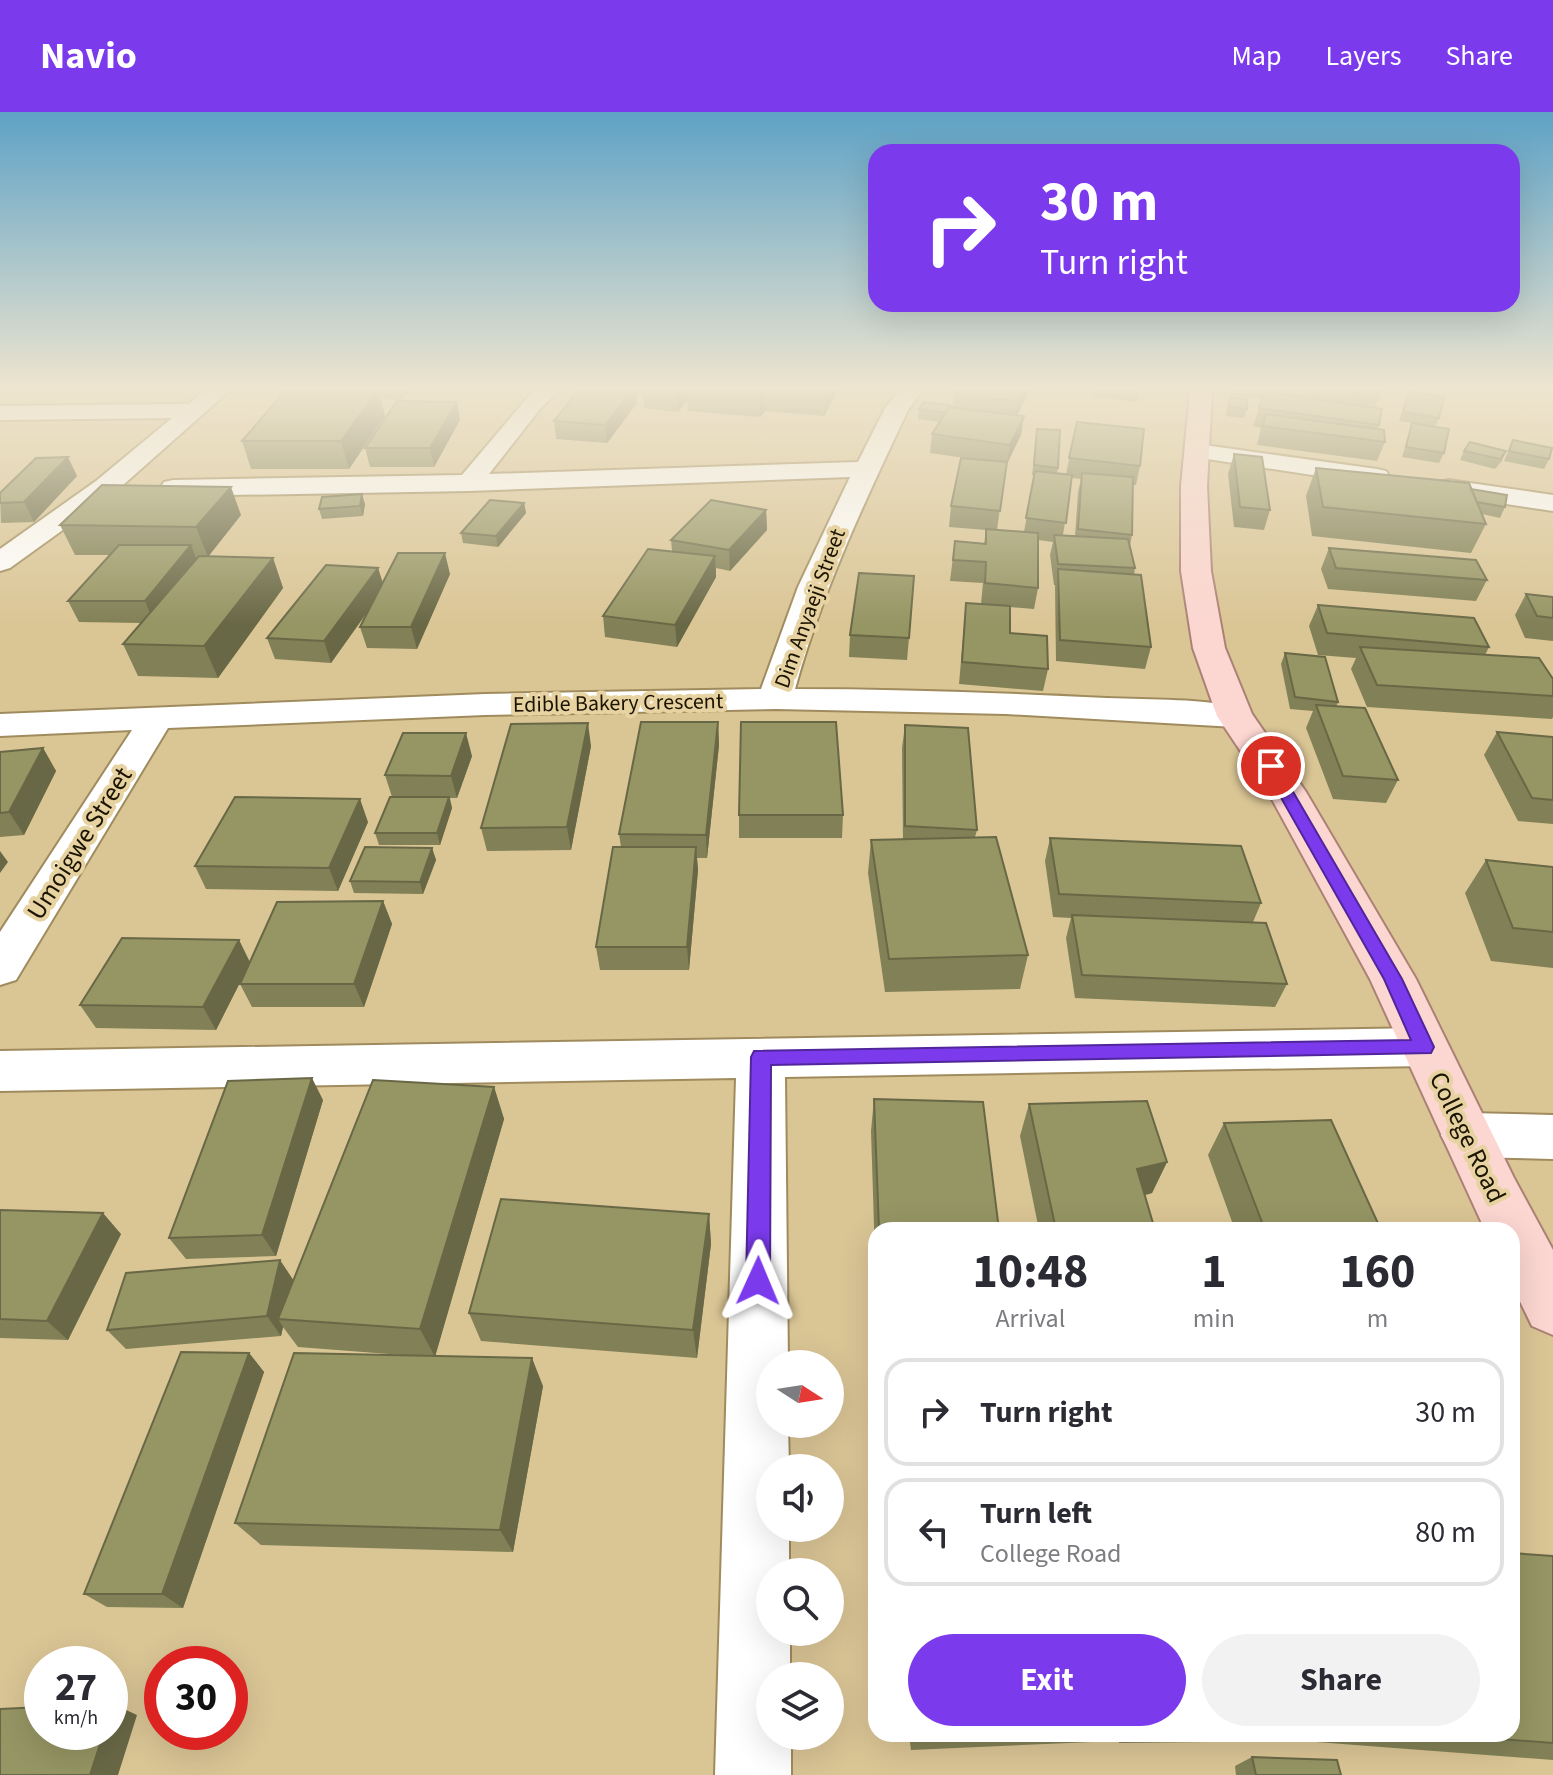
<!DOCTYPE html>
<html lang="en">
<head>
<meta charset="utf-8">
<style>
  body { margin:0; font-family:"Source Sans 3",sans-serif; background:#f2f2f3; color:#2b2b33; height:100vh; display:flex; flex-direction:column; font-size:30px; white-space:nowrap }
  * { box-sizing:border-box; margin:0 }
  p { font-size:26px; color:#7c7c81 }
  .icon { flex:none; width:44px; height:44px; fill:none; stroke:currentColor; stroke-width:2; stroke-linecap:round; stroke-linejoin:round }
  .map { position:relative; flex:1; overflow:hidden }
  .drawer { position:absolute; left:868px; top:1110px; width:652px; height:520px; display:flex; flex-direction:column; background:#fff; border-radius:24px; box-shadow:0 8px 32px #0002 }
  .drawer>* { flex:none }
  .hud { position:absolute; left:868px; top:32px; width:652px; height:168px; border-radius:24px; box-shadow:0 8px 32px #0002; background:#7c3aed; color:#fff; overflow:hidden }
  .needle { width:52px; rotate:102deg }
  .tools { position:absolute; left:756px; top:1238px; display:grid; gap:16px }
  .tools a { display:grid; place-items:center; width:88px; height:88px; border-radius:50%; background:#fff; box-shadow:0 8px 32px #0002; font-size:40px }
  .speed { position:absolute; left:24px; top:1534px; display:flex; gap:16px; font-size:40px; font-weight:700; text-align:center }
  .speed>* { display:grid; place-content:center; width:104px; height:104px; border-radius:50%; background:#fff; box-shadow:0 8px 32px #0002; line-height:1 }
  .speed small { font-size:20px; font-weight:400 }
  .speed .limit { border:12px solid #d22; background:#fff; color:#111 }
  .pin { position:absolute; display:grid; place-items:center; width:68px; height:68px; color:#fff; margin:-34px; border:4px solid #fff; border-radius:50%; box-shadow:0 2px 8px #0007 }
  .me { position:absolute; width:88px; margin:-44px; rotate:1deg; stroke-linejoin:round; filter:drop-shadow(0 0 6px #0008) }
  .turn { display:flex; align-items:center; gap:28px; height:168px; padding:0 40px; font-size:36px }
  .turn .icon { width:104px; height:104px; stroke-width:2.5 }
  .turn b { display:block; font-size:56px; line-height:68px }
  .eta { display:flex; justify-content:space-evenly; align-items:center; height:136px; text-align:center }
  .eta b { font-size:48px; font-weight:700; line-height:56px }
  .cta { display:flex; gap:16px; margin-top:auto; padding:16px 40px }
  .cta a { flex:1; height:92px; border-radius:48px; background:#7c3aed; color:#fff; font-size:32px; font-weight:700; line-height:92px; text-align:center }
  .cta a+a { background:#f2f2f3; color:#2b2b33 }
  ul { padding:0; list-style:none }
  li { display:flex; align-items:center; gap:24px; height:108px; margin:0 16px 12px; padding:0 24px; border:4px solid #e1e1e2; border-radius:24px }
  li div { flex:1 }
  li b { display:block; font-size:30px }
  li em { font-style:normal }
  header { display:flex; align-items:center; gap:48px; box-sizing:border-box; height:112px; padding:0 40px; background:#7c3aed; color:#fff }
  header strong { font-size:38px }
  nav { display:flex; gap:44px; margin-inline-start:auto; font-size:28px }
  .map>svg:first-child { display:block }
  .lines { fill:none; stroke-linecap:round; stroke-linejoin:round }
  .minor-casing { stroke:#9f8b5d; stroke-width:4 }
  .major-casing { stroke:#ac8175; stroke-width:4 }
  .minor { fill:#fff; fill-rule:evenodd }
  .major { fill:#fcd6d1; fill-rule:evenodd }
  .wall { fill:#818056; fill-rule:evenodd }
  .shaded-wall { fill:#696846 }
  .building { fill:#969564; stroke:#696846; stroke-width:2 }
  .route { fill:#7c3aed; stroke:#51269a; stroke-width:2 }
  .labels { text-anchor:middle; stroke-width:8; stroke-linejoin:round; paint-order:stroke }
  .far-street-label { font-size:22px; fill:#1c1403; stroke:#e7d2a1 }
  .street-label { font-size:26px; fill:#1c1403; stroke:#e7d2a1 }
</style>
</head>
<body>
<header>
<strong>Navio</strong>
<nav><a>Map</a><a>Layers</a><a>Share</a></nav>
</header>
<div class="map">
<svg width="1553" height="1663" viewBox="0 0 1553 1663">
  <rect width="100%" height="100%" fill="#dac595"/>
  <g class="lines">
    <!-- minor casing -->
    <g class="minor-casing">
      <path id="minor" d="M204,279H229L114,381L10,456L0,459V437L96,369L172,306L0,308V294L189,292Z
        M533,279H558L540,297L489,362L858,350L885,296L899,279H922L908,298C865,389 822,479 795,577C899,577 1003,581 1107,586C1153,588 1203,586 1247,597L1253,604L1247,611L1235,615L1006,602L776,597L485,603L168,616L16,868L0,873V820L132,618L0,624V602L485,582L761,577L798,475L850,365L469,379L173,384L164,382L160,376L164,370L173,368L462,363Z
        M1197,332L1377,357L1386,359L1390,365L1386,371L1377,373L1188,344L1185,339L1188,334Z
        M1449,368L1553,383V399L1440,382L1436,376L1440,370Z
        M1424,916L1441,922L1448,935L1441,948L1424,954L785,965L788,1252H770V1312H788L789,1356H770V1416H789V1460H770V1520H790V1564H770V1624H791V1663H715L736,966L0,979V939Z
        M1467,1001L1553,1003V1047L1467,1045L1449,1038L1441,1023L1449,1008Z"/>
    </g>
    <!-- major casing -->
    <g class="major-casing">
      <path id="major" d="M1190,279H1212L1207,374L1211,459L1225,536L1252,602L1306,680L1416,867L1514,1066L1553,1138V1223L1532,1214L1512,1173V1118H1485L1370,867L1268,680L1217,604L1193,536L1181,459V374Z"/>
    </g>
    <!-- minor -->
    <use href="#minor" class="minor"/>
    <!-- major -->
    <use href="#major" class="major"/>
  </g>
  <!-- wall -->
  <path class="wall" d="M284,279H410L400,288L380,286L385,304L349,357H251L242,329Z
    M578,279H837L824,304L765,299L760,305L688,299L687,289L678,300L644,296L643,282H636L637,291L607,331L556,327L554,309Z
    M1029,279L1017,303L1024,304L1021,323L1006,352L997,418L1024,420L1034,364L1032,363L1037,317L1058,356L1057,361L1066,362L1077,310L1140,354L1136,373H1133L1132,423L1130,433L1135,456L1134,463L1151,535L1145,557L1056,549L1055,473H1054L1050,443L1053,430L1038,428V476L1034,497L1010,495V521L1048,557L1043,579L959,572L966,491L981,492L983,471L950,469L955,429L984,432L986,418L949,415L951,394L972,347L930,341L932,322L940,310L918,307L919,297L953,295L955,282ZM1072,366L1081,367L1078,380L1075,424L1063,423Z
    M1092,279H1140L1137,290L1091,284Z
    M1232,279H1380L1375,296L1379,313L1378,317L1385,330L1377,349L1257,333L1261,316L1253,314L1262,287L1231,283Z
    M1409,279L1439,306L1435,315L1444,341L1439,351L1402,345L1412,311L1399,309Z
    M1230,285L1247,297L1244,306L1226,304L1227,295Z
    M460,308L434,355H370L365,336Z
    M1513,328L1549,347L1544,357L1504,349Z
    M1464,339H1506L1502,349L1495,357L1460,348Z
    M1234,342L1270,398L1264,418L1234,415L1228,362Z
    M1316,356L1471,377L1505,395L1500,406L1482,402L1486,412L1471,441L1312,424L1306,384Z
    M77,364L34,410L1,411L0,381Z
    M524,391L526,401L498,435L463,431L461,421Z
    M365,392L363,404L322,407L319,397Z
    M766,398L767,418L730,459L716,456V465L677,535L605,525L603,504L672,439L671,428Z
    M241,403L208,444L273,446L283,476L218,566L138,564L123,532L142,511L79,510L68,489L110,443H75L60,413Z
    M1329,436L1487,468L1476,489L1328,477L1321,457Z
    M378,456L383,471L450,462L417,537L367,536L360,515L369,498L331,551L275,547L267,526Z
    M1526,482L1553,485V529L1525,526L1515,503Z
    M1318,493L1489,535L1485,543L1553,567V605L1552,607L1367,595L1351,557L1356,546L1318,543L1309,514Z
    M850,523L909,526L907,548L849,545Z
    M1285,541L1338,590L1336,595L1398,668L1386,691L1333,687L1306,616L1313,599L1290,597L1281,552Z
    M718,610L719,633L707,746H697L698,758L689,858H600L596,835L621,735L619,722Z
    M905,613L977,718L975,725L1028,843L1020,877L885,880L868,761L871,728L903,727L902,636Z
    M1497,620L1553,625V712L1518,709L1484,643Z
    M591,634L571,738L487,739L481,716Z
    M43,636L56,659L24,723L0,725V640Z
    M472,644L457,686H450L452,696L440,733H379L375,721L392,685L385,663Z
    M739,703H843L842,726H739Z
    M368,710L338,779L206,777L195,754Z
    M1050,726L1261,791L1253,810L1287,872L1275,895L1075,886L1066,826L1071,806L1053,805L1045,749Z
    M432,736L436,748L423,782L354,781L350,769Z
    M1486,748L1553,755V856L1491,849L1465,781Z
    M383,789L392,812L364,895H252L240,872L245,860L216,918L96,916L80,893L239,828L250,850Z
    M494,975L504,1007L435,1244L543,1274L513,1440L261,1433L235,1411L415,1244L298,1235L283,1215L281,1224L126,1237L107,1218L293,1168Z
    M874,987L999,1118H876V1177L871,1019Z
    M323,988L276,1144L186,1147L169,1126Z
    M1029,992L1167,1050L1152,1081L1145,1083L1155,1118H1039L1020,1024Z
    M1224,1011L1381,1118H1235L1208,1043Z
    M0,1098L121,1122L68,1228L0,1226Z
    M709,1102L711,1132L697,1246L481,1229L469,1201Z
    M249,1241L264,1260L183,1496L107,1495L84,1482Z
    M1553,1444V1648L1251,1625L1250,1622H1512Z
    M909,1622H1101L1092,1630L911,1638Z
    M1117,1622H1222L1209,1630L1119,1631Z
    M1252,1645L1341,1663H1236L1235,1654Z"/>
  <!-- shaded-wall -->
  <path class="shaded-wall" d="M377,279H379L385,304L349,357L341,329Z
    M398,279H410L400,288Z
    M631,279H636L637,291L607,331L605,313Z
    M679,279H687V289L678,300L677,281Z
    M760,279H764L765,299L760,305Z
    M825,279H837L824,304Z
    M1023,279H1029L1015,308L1018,290Z
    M457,290L460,308L434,355L430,336Z
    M1024,304L1021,323L1007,352L1010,333Z
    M68,345L77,364L34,410L24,390Z
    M231,375L241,403L208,445L196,415Z
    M362,382L365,392L363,404L360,394Z
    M524,391L526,401L498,435L496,424Z
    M766,398L767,418L730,459L729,438Z
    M191,433L199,454L154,511L145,489Z
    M445,441L450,462L417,537L411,515Z
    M715,444L716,465L677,535L675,513Z
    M273,446L283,476L218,566L204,534Z
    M378,456L384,476L331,551L324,529Z
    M718,610L719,633L707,746L706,723Z
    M588,611L591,634L571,738L567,715Z
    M466,621L472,644L457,686L451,664Z
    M43,636L56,659L24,723L9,700Z
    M449,685L452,696L440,733L437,721Z
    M360,687L368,710L338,779L329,756Z
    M696,735L698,758L689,858L687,835Z
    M432,736L436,748L423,782L420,770Z
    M0,739L8,750L0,761Z
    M383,789L392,812L364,895L354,872Z
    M239,828L250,851L216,918L203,895Z
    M312,966L323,988L276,1144L262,1123Z
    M494,975L504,1007L435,1245L420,1217Z
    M1167,1050L1152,1081L1124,1089L1137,1057Z
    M103,1101L121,1122L68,1228L47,1209Z
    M709,1102L711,1132L697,1246L693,1218Z
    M280,1148L294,1169L278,1207L283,1215L281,1224L267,1204Z
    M249,1241L264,1260L183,1496L162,1482Z
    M532,1246L543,1274L513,1440L500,1418Z
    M113,1592L137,1603L118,1663H90L104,1620H110V1602Z"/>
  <!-- building -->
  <path class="building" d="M285,279H377L341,329H242Z
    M578,279H631L605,313L554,309Z
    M656,279H679L677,281Z
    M956,279H1023L1018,290L955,282Z
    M1340,279H1380L1379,285Z
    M1409,279L1444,285L1439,306L1403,300Z
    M1264,280L1382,297L1379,313L1259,296Z
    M1230,285L1247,287V297L1229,295Z
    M397,289L457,290L430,336H365Z
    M924,290L950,293L945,301L919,297Z
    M949,295L1024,304L1010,333L932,322Z
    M1265,302L1384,318L1385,330L1263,314Z
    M1077,310L1144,317L1140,354L1069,346Z
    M1412,311L1449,317L1444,341L1406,335Z
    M1037,317L1060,318L1058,356L1034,353Z
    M1513,328L1552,336L1549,347L1509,339Z
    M1470,330L1506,339L1500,347L1464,339Z
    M1234,342L1262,345L1270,398L1240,395Z
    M68,345L24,390L0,391V381L36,346Z
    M961,346L1007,350L1000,399L951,394Z
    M1316,356L1469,371L1486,412L1323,395Z
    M1035,359L1072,363L1066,411L1026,406Z
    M1082,361L1133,365L1132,423L1078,417Z
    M102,373L231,375L196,415L60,413Z
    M1471,377L1507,383L1505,395L1477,390Z
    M362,382L360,394L319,397L322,385Z
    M490,388L524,391L496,424L461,421Z
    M711,388L766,398L729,438L671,428Z
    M986,417L1038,421V476L985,471L986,450L953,448L955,429L986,432Z
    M1054,423L1128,427L1135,456L1058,452Z
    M119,433H191L145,489H68Z
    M1329,436L1476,448L1487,468L1336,456Z
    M648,437L715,444L675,513L603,504Z
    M398,441H445L411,515H360Z
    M199,444L273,446L204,534L123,532Z
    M326,453L378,456L324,529L267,526Z
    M1058,457L1141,463L1151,535L1060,528Z
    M859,461L914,464L909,526L850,523Z
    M1526,482L1553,485V506L1537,504Z
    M966,491L1010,494V521L1047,524L1048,557L962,550Z
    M1318,493L1474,506L1489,535L1327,521Z
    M1360,535L1539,546L1553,567V584L1377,573Z
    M1285,541L1325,545L1338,590L1295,585Z
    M1316,593L1365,596L1398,668L1343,664Z
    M641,610H718L706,723L619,722Z
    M741,610H836L843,703H739Z
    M588,611L567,715L481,716L511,612Z
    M905,613L968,616L977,718L905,714Z
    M1497,620L1553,625V688L1532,686Z
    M403,621H466L451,664L385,663Z
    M43,636L9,700L0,701V640Z
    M235,685L360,687L329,756L195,754Z
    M390,685H449L437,721H375Z
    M996,725L1028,843L889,847L871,728Z
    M1050,726L1241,734L1261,791L1059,782Z
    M365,735L432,736L420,770L350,769Z
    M613,735H696L687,835H596Z
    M1486,748L1553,755V820L1513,816Z
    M383,789L354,872H240L277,790Z
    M1072,803L1266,811L1287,872L1082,863Z
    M122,826L239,828L203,895L80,893Z
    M312,966L262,1123L169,1126L228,969Z
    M373,968L494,975L420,1217L278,1207Z
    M874,987L983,990L999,1118H879Z
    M1147,989L1167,1050L1137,1057L1155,1118H1056L1029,992Z
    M1331,1008L1381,1118H1265L1224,1011Z
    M501,1087L709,1102L693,1218L469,1201Z
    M0,1098L103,1101L47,1209L0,1207Z
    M280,1148L267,1204L107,1218L126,1161Z
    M181,1240L249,1241L162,1482H84Z
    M294,1241L532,1246L500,1418L235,1411Z
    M1512,1441L1553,1444V1631L1431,1622H1512Z
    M42,1595V1620H104L90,1663H0V1597Z
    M918,1622H969L918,1624Z
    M1252,1645L1337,1648L1341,1663H1256Z"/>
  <!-- sky -->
  <linearGradient id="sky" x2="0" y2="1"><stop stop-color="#5ea2c6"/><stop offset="0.54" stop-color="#eee5cf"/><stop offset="1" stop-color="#eee5cf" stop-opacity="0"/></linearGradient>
  <rect width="1553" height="512" fill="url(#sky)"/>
  <!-- route -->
  <path class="route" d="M1271,649L1278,654L1402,867L1434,935L1431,941L771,953L770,1169L766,1176L758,1180L750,1176L746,1169L751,945L754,939L1411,928L1384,867L1263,654Z"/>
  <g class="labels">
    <!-- far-street labels -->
    <g class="far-street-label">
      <text transform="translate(809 496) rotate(-70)" y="8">Dim Anyaeji Street</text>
      <text transform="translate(618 590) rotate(-1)" y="8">Edible Bakery Crescent</text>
    </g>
    <!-- street labels -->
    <g class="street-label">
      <text transform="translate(79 731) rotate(-58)" y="9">Umoigwe Street</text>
      <text transform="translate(1468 1025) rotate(64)" y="9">College Road</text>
    </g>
  </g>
</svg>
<div class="tools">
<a><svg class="needle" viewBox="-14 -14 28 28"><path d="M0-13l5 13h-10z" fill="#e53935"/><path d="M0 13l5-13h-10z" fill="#7c7c81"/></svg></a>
<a><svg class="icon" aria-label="sound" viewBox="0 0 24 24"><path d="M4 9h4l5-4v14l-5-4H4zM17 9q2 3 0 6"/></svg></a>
<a><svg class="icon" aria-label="search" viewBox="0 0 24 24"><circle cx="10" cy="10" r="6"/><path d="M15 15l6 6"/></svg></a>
<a><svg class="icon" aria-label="layers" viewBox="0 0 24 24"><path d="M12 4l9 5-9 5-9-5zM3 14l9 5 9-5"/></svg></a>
</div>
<div class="speed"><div>27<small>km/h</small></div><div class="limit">30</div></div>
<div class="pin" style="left:1271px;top:654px;background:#d93025"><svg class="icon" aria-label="arrive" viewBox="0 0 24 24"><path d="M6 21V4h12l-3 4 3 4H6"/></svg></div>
<svg class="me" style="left:758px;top:1169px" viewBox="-20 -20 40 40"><path d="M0-17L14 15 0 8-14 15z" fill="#7c3aed" stroke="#fff" stroke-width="4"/></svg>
<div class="hud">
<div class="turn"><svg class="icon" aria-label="right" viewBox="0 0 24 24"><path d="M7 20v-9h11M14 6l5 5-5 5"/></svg><div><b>30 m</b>Turn right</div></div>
</div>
<section class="drawer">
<div class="eta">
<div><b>10:48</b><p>Arrival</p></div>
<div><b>1</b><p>min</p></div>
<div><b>160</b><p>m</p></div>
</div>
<ul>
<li><svg class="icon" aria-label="right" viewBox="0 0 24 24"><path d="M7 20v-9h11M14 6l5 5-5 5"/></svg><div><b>Turn right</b></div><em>30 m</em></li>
<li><svg class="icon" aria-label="left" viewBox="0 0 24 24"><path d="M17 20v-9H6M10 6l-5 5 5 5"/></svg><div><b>Turn left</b><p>College Road</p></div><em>80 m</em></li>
</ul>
<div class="cta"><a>Exit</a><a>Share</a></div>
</section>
</div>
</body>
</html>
